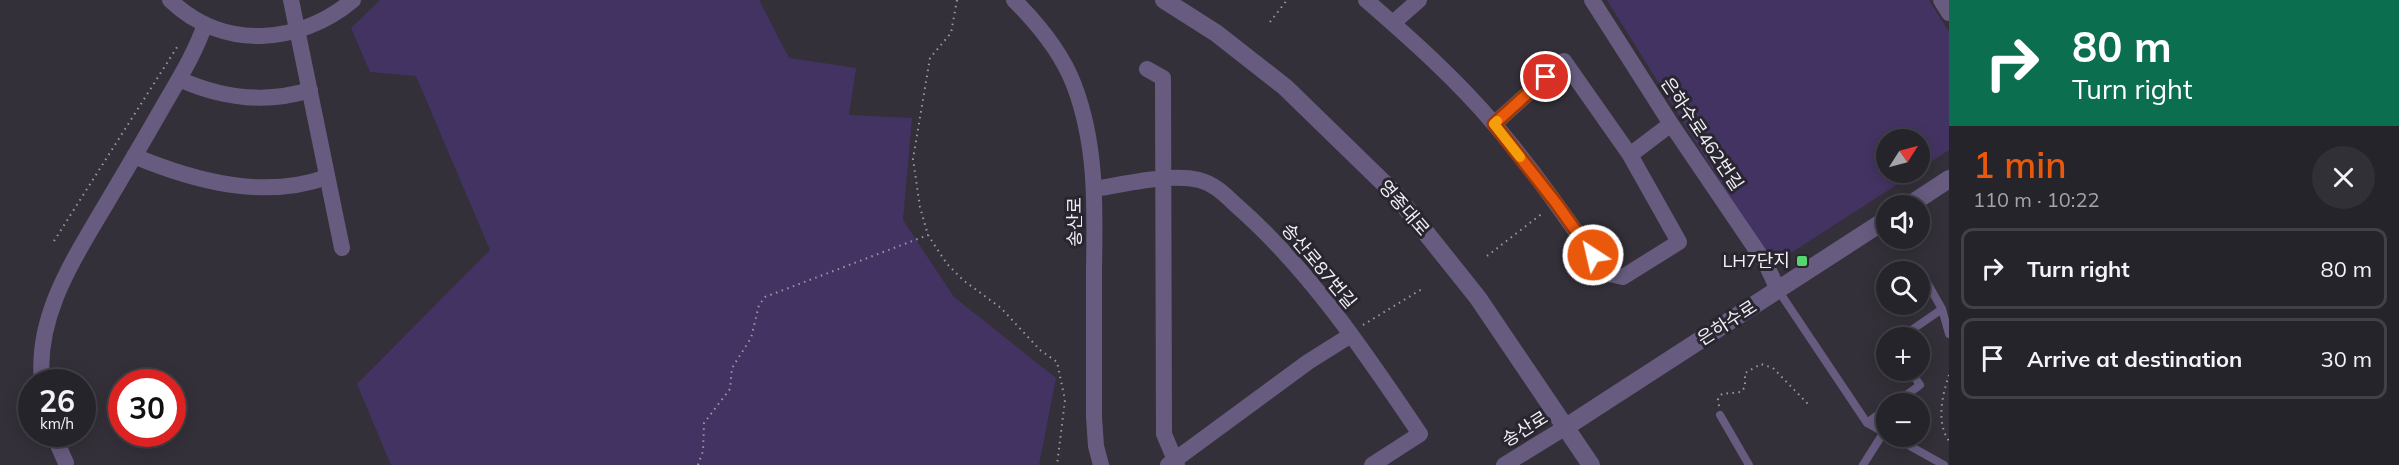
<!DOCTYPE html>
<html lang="en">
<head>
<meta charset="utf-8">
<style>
  body { margin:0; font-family:Mulish,"Noto Sans KR",sans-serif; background:#323037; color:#f1f3f6; height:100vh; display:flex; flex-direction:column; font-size:22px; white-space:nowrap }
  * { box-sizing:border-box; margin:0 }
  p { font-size:20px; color:#a4a4a9 }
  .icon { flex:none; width:33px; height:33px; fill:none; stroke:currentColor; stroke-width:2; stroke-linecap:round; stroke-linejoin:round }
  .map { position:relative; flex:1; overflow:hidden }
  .sheet { display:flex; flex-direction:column; background:#26242b; width:450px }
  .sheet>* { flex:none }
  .hud { background:#0b6e4f; color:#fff; overflow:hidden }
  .needle { width:39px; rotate:54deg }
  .tools { position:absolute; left:1876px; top:129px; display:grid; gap:12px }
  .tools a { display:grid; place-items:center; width:54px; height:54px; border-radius:50%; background:#26242b; box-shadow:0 3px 15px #0003,0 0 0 2px #424147; font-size:30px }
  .speed { position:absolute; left:18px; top:369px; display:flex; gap:12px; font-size:30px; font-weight:700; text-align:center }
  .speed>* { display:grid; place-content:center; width:78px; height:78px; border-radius:50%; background:#26242b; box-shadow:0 3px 15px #0003,0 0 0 2px #424147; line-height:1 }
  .speed small { font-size:15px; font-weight:400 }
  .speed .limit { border:9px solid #d22; background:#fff; color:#111 }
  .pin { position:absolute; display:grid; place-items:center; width:51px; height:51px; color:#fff; margin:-26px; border:3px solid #fff; border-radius:50%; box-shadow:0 2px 6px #0007 }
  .me { position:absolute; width:66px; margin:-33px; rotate:325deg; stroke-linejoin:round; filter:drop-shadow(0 0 4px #0008) }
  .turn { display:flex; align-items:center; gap:21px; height:126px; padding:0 24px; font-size:27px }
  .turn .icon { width:78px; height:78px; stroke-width:2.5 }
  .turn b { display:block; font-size:42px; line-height:51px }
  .round { display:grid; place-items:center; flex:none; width:63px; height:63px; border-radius:32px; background:#323037 }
  .overview { display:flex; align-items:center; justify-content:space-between; height:102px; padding:0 24px }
  h1 { font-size:36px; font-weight:600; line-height:45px; color:#ea580c }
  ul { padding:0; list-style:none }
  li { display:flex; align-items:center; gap:18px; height:81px; margin:0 12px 9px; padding:0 12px; border:3px solid #424147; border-radius:12px }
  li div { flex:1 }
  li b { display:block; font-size:22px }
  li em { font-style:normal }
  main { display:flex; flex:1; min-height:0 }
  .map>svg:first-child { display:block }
  .green { fill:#433362 }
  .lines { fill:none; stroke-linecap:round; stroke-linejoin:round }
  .path { stroke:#9b99a1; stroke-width:2; stroke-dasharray:1.5 4.5; stroke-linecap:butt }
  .service { stroke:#675c80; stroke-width:8 }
  .minor { stroke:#675c80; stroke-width:16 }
  .tertiary { stroke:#675c80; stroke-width:18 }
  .route-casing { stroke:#983908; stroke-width:15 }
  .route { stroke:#ea580c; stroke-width:10 }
  .slow { stroke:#f59e0b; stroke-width:10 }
  .poi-dot { fill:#55d671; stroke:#29262f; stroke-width:2 }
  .labels { text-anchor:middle; stroke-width:6; stroke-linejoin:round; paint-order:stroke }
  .street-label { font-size:18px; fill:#f1f0f6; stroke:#29262f }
  .poi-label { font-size:18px; fill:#f1f0f6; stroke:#29262f; text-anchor:end }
</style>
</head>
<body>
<main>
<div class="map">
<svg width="1949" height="465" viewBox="0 0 1949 465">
  <rect width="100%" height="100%" fill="#333039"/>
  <!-- green -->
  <path class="green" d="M380,0H759L789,58L856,68L849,115L912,118L903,220L954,297L1056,378L1039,465H391L357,384L490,250L416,76L370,72L351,28Z
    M1607,0H1929L1949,32V150L1920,169V140H1887V172L1915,173L1772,265Z"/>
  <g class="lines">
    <!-- path -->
    <path class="path" d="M957,0L951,33L930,58L913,159L920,207L928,235L947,264L963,280L1001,308L1040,350L1057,362L1065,400L1057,465
      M1270,22L1287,0
      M54,241L179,44
      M1487,256L1544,212
      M1363,325L1422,289
      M1949,375C1942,396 1936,422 1949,441
      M1719,406L1718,399L1722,394L1741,392L1745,387V373L1761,364L1773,368L1808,404
      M698,465L703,451L704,423L730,389L732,368L751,338L759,305L765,297L928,235"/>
    <!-- service -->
    <path class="service" d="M1920,270L1942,309L1949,334
      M1778,290L1867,423L1887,434
      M1900,338L1942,309
      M1894,404L1920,385L1910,370
      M1720,415L1749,465
      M1867,423L1887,408
      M1892,436L1944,465
      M1863,465L1884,432"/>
    <!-- minor -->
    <path class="minor" d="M170,0C223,51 299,45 353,0
      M291,0L342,248
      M1014,0C1038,24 1062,53 1074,85C1097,145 1095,208 1094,270C1094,319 1094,368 1094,417L1096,446L1101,465
      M1366,0C1411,39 1457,80 1495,125C1535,172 1570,223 1605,273L1623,277L1679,242L1630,155
      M1592,0L1671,124L1766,264L1778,290
      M1941,0L1949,13
      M1393,23L1419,0
      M1147,69L1163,78L1164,434L1177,465
      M179,79C221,98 265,104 310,90
      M1494,124L1564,61L1630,155L1671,124
      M134,156C194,181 264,200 327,177
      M1095,189C1124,184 1171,173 1199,180C1215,184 1226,196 1237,206C1310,270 1366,354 1420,434L1372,465
      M42,382C36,322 67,270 96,221C118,184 140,147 161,110C177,82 195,54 205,24
      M53,434L66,463
      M1168,465L1308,362L1351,335
      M1504,465L1566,427"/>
    <!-- tertiary -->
    <path class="tertiary" d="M1164,0L1216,33L1285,87L1395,194L1478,298L1591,465
      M1908,206L1949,179
      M1566,427L1887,219"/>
  </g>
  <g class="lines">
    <!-- route casing -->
    <g class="route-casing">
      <path id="route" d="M1546,77L1494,124L1556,203L1593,255"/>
    </g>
    <!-- route -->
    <use href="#route" class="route"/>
    <!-- slow -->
    <path class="slow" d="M1497,121L1494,124L1520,157"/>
  </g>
  <!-- markers -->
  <rect class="poi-dot" x="1796" y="255" width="12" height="12" rx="3"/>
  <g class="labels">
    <!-- street labels -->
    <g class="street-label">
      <text transform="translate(1702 134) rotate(56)" y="6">은하수로462번길</text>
      <text transform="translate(1404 208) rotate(49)" y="6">영종대로</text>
      <text transform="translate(1075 222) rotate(-90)" y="6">송산로</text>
      <text transform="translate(1319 266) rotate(50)" y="6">송산로87번길</text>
      <text transform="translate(1727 323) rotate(-33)" y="6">은하수로</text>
      <text transform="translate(1525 429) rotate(-32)" y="6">송산로</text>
    </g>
    <!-- poi labels -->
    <g class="poi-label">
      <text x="1790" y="267">LH7단지</text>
    </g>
  </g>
</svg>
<div class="tools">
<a><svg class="needle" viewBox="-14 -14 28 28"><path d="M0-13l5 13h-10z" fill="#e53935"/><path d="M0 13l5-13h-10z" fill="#a4a4a9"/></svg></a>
<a><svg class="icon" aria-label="sound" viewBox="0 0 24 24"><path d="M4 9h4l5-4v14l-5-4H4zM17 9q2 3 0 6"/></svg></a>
<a><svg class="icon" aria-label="search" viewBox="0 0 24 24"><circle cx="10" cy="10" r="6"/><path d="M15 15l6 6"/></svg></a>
<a>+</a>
<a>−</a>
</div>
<div class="speed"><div>26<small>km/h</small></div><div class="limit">30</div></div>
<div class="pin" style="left:1546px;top:77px;background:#d93025"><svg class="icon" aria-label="arrive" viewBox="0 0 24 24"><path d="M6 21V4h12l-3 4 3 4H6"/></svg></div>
<svg class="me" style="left:1593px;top:255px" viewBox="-20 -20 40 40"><circle r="17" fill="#ea580c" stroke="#fff" stroke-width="3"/><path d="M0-11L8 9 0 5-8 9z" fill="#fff"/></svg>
</div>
<section class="sheet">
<div class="hud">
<div class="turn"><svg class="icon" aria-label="right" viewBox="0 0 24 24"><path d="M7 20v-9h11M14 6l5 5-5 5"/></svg><div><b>80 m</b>Turn right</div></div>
</div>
<div class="overview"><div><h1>1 min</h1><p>110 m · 10:22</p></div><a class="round"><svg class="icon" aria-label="close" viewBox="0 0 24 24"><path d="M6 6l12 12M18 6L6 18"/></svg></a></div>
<ul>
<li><svg class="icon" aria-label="right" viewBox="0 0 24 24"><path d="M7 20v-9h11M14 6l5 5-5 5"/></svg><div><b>Turn right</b></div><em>80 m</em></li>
<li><svg class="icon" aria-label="arrive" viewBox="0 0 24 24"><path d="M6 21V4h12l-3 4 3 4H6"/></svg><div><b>Arrive at destination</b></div><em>30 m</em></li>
</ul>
</section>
</main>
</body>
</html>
